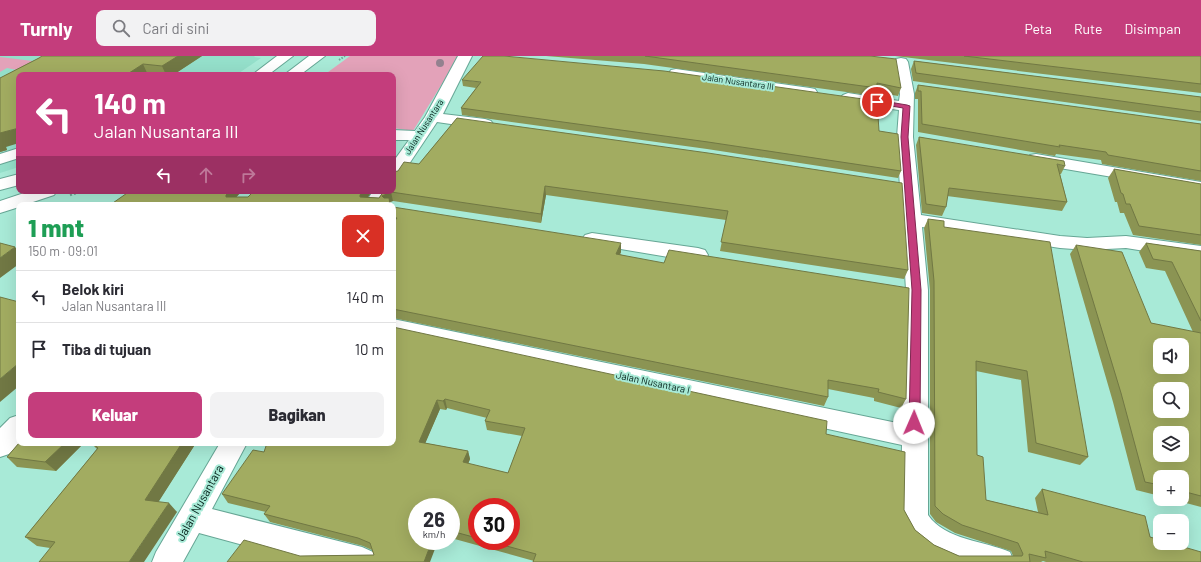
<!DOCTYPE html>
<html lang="id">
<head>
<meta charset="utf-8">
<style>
  body { margin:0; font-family:Barlow,sans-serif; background:#f2f2f3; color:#2b2b33; height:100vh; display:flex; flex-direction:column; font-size:15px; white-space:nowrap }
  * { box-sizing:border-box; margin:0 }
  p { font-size:13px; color:#7c7c81 }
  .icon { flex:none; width:22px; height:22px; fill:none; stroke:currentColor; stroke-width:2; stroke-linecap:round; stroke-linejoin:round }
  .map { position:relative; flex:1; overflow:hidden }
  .sheet { position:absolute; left:16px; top:146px; width:380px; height:244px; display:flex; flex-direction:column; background:#fff; border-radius:8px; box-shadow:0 4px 16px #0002 }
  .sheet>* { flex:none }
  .guide { position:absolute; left:16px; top:16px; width:380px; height:122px; border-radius:8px; box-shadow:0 4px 16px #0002; background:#c43d7c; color:#fff; overflow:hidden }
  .buttons { position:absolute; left:1153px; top:282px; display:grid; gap:8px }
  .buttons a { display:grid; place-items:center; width:36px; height:36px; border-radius:8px; background:#fff; box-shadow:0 4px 16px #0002; font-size:20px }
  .speed { position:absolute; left:408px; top:442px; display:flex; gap:8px; font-size:20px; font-weight:700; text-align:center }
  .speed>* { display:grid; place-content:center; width:52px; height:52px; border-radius:50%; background:#fff; box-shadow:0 4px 16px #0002; line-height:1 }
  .speed small { font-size:10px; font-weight:400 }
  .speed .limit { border:6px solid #d22; background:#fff; color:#111 }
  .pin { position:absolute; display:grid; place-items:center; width:34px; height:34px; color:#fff; margin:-17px; border:2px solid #fff; border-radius:50%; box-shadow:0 1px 4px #0007 }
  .me { position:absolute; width:44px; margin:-22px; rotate:1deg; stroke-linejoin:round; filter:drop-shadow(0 0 3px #0008) }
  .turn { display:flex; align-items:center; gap:14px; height:84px; padding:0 12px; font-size:18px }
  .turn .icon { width:52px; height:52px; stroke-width:2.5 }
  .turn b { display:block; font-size:28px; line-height:34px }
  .lanes { display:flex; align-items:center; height:38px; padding:0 12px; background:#0003; justify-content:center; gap:20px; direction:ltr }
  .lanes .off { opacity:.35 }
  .round { display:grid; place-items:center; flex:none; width:42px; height:42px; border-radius:8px; background:#f2f2f3 }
  .overview { display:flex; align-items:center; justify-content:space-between; height:68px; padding:0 12px }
  h1 { font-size:24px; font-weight:800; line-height:30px; color:#1e9e55 }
  .primary-button { display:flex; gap:8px; margin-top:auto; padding:8px 12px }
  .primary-button a { flex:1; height:46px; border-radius:8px; background:#c43d7c; color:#fff; font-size:16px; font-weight:800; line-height:46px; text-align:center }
  .primary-button a+a { background:#f2f2f3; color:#2b2b33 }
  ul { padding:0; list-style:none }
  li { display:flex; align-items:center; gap:12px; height:52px; padding:0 12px; border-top:1px solid #e1e1e2 }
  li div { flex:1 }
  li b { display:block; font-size:15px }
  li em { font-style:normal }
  header { display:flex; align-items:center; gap:24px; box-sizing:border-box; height:56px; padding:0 20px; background:#c43d7c; color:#fff }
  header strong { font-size:19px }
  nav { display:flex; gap:22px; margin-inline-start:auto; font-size:14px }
  .search { width:280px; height:36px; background:#f2f2f3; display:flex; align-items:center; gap:10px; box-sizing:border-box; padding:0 14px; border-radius:8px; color:#7c7c81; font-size:15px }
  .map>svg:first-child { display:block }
  .built { fill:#94dfca }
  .green { fill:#e3a2b9 }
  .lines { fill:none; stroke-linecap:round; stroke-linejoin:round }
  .minor-casing { stroke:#66a695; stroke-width:2 }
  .path-far1 { stroke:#70a596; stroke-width:2; stroke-dasharray:1.5 1.5; stroke-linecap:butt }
  .path { stroke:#70a596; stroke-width:2.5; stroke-dasharray:2 2; stroke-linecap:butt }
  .minor { fill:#fff; fill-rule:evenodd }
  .tree { fill:#94818f }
  .wall { fill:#8b9453; fill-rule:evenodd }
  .shaded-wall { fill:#717844 }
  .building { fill:#a2ac61; stroke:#717844; fill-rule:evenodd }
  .route { fill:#c43d7c; stroke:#7f2851 }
  .labels { text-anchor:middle; stroke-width:4; stroke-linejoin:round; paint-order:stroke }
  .far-street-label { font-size:9px; fill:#05211a; stroke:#a8ead7 }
  .street-label { font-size:10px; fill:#05211a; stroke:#a8ead7 }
  .near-street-label { font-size:12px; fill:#05211a; stroke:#a8ead7 }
</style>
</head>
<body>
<header>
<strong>Turnly</strong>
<div class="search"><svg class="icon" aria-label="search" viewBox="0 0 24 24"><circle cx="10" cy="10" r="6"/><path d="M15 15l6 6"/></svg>Cari di sini</div>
<nav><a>Peta</a><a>Rute</a><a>Disimpan</a></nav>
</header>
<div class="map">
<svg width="1201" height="506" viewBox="0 0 1201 506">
  <rect width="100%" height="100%" fill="#a8ead7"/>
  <!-- built -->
  <path class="built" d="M0,0H255L254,1L261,2L236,19H19V111L0,117Z"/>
  <!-- green -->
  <path class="green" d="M350,0H459L413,75L393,72V19H324Z
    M0,1L33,5L17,14L7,12L0,16Z"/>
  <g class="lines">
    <!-- minor casing -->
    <g class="minor-casing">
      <path id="minor" d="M277,0H293L268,19H252Z
        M309,0H325L300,19H284Z
        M458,0H472L443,58L485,63L491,65L493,68L491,71L485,73L437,66L399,123L393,124V106L409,84H393V74L415,75L425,61Z
        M901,2L906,3L908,6L914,38L913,81L921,159L1060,180L1087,182L1126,180L1201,190V204L1126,192L1087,194L1060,192L922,171L928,234V459C945,484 985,485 1010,496L1014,506H952L929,496L910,481L900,462L902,389L393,279V263L902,368L906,234L897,81L899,54L848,47L843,45L840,42L843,39L848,37L899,45L900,38L894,6L896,3Z
        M676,13L810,32L815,33L817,36L815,39L810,40L671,20L669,17L671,14Z
        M19,92V102L0,108V98Z
        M1036,98L1201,126V136L1030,107L1027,103L1030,99Z
        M19,118V129L0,134V123Z
        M30,135H57L54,139L24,149H19V151L0,157V145Z
        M373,135H391L382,149H364Z
        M592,177L698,192L705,194L708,199L705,204L698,206L585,187L582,183L585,179Z
        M19,359L20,387L9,398L0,401V372L10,362Z
        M220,387H247L212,453L362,491L373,496L377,506H306L199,477L183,506H152L156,496Z"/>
    </g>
    <!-- path-far1 -->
    <path class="path-far1" d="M339,4L345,0"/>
    <!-- path -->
    <path class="path" d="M70,139L83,135"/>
    <!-- minor -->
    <use href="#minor" class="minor"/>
  </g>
  <!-- trees -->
  <circle class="tree" cx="440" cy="7" r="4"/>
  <!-- wall -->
  <path class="wall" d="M202,0L173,19H19L6,91L7,94L0,96V22L39,2Z
    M546,0H870L901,32L898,40L876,36L875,40L644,8Z
    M895,0H1201V37Z
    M914,5L1201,41V65L913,25L911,13Z
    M462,24L879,75L901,115L898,122L707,93L462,59L461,52L476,32L463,30Z
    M918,29L1201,68V125L1102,108L1101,104L1056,98L1055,100L918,76V43H915V37Z
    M457,62L908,214L904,223L720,195L726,164L546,139L541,167L393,145L390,146L391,149H110L242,135L236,141H248L372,135L368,141L379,142L398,115L419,108Z
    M919,81L1065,110L1061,118H1060L1067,146L1062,155L947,140L946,151L942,160L922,157L916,89Z
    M1114,113L1201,128V189L1133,179L1124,157H1120L1117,146H1115L1108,122Z
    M393,151L621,196L620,198L906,343L901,352L874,345V342L828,333V341L824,350L393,262Z
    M928,163L944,171L1088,401L1080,409L1028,396L1021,324L976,315L977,399L986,444L1038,456L1035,442L1042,433L1150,481L1201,506H1046L1043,505L1041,506H533L534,505L451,482V451H417L430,506L300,500L374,499L372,494L363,490L270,466L264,458L266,456L228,447L222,438L264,396L393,271L826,378L904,454L915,474L934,489L959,500H1013L1011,495L955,477L936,466L930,458V234L924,172ZM447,352L487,362L485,365L487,374L522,380L508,417L468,408L470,403L468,395L425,387L440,353L446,354ZM477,451L511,485H477Z
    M1146,187L1201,195V451L1171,443H1182V421H1160V440L1136,434L1113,346L1070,198L1076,189L1151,267L1193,276L1165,215L1146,212L1139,196Z
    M19,387H84L56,415L17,411L7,401Z
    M91,387H196L158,446L177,456L50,492L37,490L25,481L97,393Z"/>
  <!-- shaded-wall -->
  <path class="shaded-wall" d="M178,0H202L173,19H166L162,10Z
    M143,8L148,19H126Z
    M19,72V87L6,91L7,94L0,96V77Z
    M545,130L546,139L541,167V158Z
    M230,135H242L230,148L226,141V139Z
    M363,135H372L363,148L360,139Z
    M391,136L393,145L390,146L391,149H385L382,140Z
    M621,187V196L616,207V198Z
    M15,191L19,195V208L0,222V202Z
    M19,307V330L0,346V323Z
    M445,343L447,352L446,354L443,345Z
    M437,344L440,353L422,395L419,386Z
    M65,387H84L56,415L45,406Z
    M182,387H196L154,453L145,444Z
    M468,395L470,403L465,415L463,406Z
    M169,447L177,456L144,506H129Z
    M432,485H438L430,506H424Z"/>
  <!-- building -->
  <path class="building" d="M42,0H178L162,10L143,8L126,19H19V72L0,77V22L39,2Z
    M483,0H504L664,15L877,45L879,75L898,78L901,115L708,86L461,52L481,26L462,24Z
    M645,0H870L896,3L901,32L877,27V32Z
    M964,0H1201V28Z
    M914,5L1201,41V56L916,17Z
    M918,29L1201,68V115L1108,99L1106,96L1059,89L1060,91L922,68L921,35H918Z
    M457,62L708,97L902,127L908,214L721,186L728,155L545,130L541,158L391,136L382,140L384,142H389L390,149H110L130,135H230L226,139V141H248L254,135H363L360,139V141L379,142L384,135H393V116L398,115L404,106L419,108Z
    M919,81L1064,105L1065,110L1057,108L1067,146L949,132L946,151L926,148Z
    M1114,113L1201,128V179L1139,170L1130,148H1126L1123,138L1121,137Z
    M393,151L621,187L616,198L664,207L669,194L909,232L906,343L878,336L879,333L828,324V341L393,253V167L397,162L393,161Z
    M928,163L944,165V171L1050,186L1088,401L1036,387L1027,315L976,305L977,399L983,401L986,444L1048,459L1042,433L1145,460L1150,481L1160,484V487H1170L1201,496V506H1083L1045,495L1046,502L1029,498L1030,506H533L536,498L488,485H511V451H477V482L451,475V451H417V485H432L424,506H227L244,484L300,500L374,499L370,487L358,482L264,458L270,450L222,438L253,394L264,396L267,387H393V271L827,365L826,378L905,396L904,454L915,474L934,489L959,500H1022L1023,498L1018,487L962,469L943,458L935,450L934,225ZM445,343L490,354L485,365L525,372L508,417L463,406L468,395L419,386L437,344L443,345Z
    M0,187L15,191L0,202Z
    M1146,187L1201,195V265L1172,206L1153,203Z
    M1076,189L1122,196L1151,267L1201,277V440L1182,435V421H1160V429L1145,426L1121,337ZM1160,289H1182V311H1160ZM1160,333H1182V355H1160ZM1160,377H1182V399H1160Z
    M0,241L19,246V307L0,323Z
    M19,387H65L45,406L7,401Z
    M92,387H182L145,444L169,447L129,506H39L55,486L25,481L98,392Z"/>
  <!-- route -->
  <path class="route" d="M877,44L907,49L910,50L908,81L921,234L920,367L918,370L914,371L910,370L909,367L912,234L901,81L903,52L874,47L873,46Z"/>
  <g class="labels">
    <!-- far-street labels -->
    <g class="far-street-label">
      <text transform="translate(738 26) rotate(8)" y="3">Jalan Nusantara III</text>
      <text transform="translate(424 71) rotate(-57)" y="3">Jalan Nusantara</text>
    </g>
    <!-- street labels -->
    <g class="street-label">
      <text transform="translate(653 326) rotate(12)" y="4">Jalan Nusantara I</text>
    </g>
    <!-- near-street labels -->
    <g class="near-street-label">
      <text transform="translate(200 447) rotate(-61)" y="4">Jalan Nusantara</text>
    </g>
  </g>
</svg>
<div class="buttons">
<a><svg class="icon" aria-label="sound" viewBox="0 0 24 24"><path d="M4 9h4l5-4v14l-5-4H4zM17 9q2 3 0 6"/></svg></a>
<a><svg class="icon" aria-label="search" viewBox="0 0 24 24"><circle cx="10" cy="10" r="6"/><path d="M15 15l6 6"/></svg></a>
<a><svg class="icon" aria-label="layers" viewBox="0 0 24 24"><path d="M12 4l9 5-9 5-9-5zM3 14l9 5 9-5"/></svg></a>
<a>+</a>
<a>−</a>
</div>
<div class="speed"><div>26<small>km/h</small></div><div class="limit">30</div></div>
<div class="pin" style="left:877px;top:46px;background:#d93025"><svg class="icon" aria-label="arrive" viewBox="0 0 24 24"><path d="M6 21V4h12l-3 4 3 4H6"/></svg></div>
<svg class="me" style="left:914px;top:367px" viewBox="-20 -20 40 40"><circle r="19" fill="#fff"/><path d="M0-13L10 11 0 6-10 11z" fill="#c43d7c"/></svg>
<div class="guide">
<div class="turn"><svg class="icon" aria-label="left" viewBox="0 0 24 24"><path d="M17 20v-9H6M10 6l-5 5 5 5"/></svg><div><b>140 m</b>Jalan Nusantara III</div></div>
<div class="lanes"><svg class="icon" aria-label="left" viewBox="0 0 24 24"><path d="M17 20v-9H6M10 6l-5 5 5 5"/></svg><svg class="icon off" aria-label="ahead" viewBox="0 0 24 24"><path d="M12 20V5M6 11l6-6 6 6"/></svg><svg class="icon off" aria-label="right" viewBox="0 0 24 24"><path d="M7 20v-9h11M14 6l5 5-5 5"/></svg></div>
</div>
<section class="sheet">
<div class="overview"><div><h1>1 mnt</h1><p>150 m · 09:01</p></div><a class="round" style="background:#d93025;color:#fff"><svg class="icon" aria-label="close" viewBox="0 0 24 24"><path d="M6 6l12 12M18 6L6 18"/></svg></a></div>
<ul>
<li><svg class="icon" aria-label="left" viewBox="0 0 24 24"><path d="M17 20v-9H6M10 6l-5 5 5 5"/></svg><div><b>Belok kiri</b><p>Jalan Nusantara III</p></div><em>140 m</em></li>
<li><svg class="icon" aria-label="arrive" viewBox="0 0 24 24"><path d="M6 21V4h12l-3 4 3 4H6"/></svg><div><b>Tiba di tujuan</b></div><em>10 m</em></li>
</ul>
<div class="primary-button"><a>Keluar</a><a>Bagikan</a></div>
</section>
</div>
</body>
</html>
